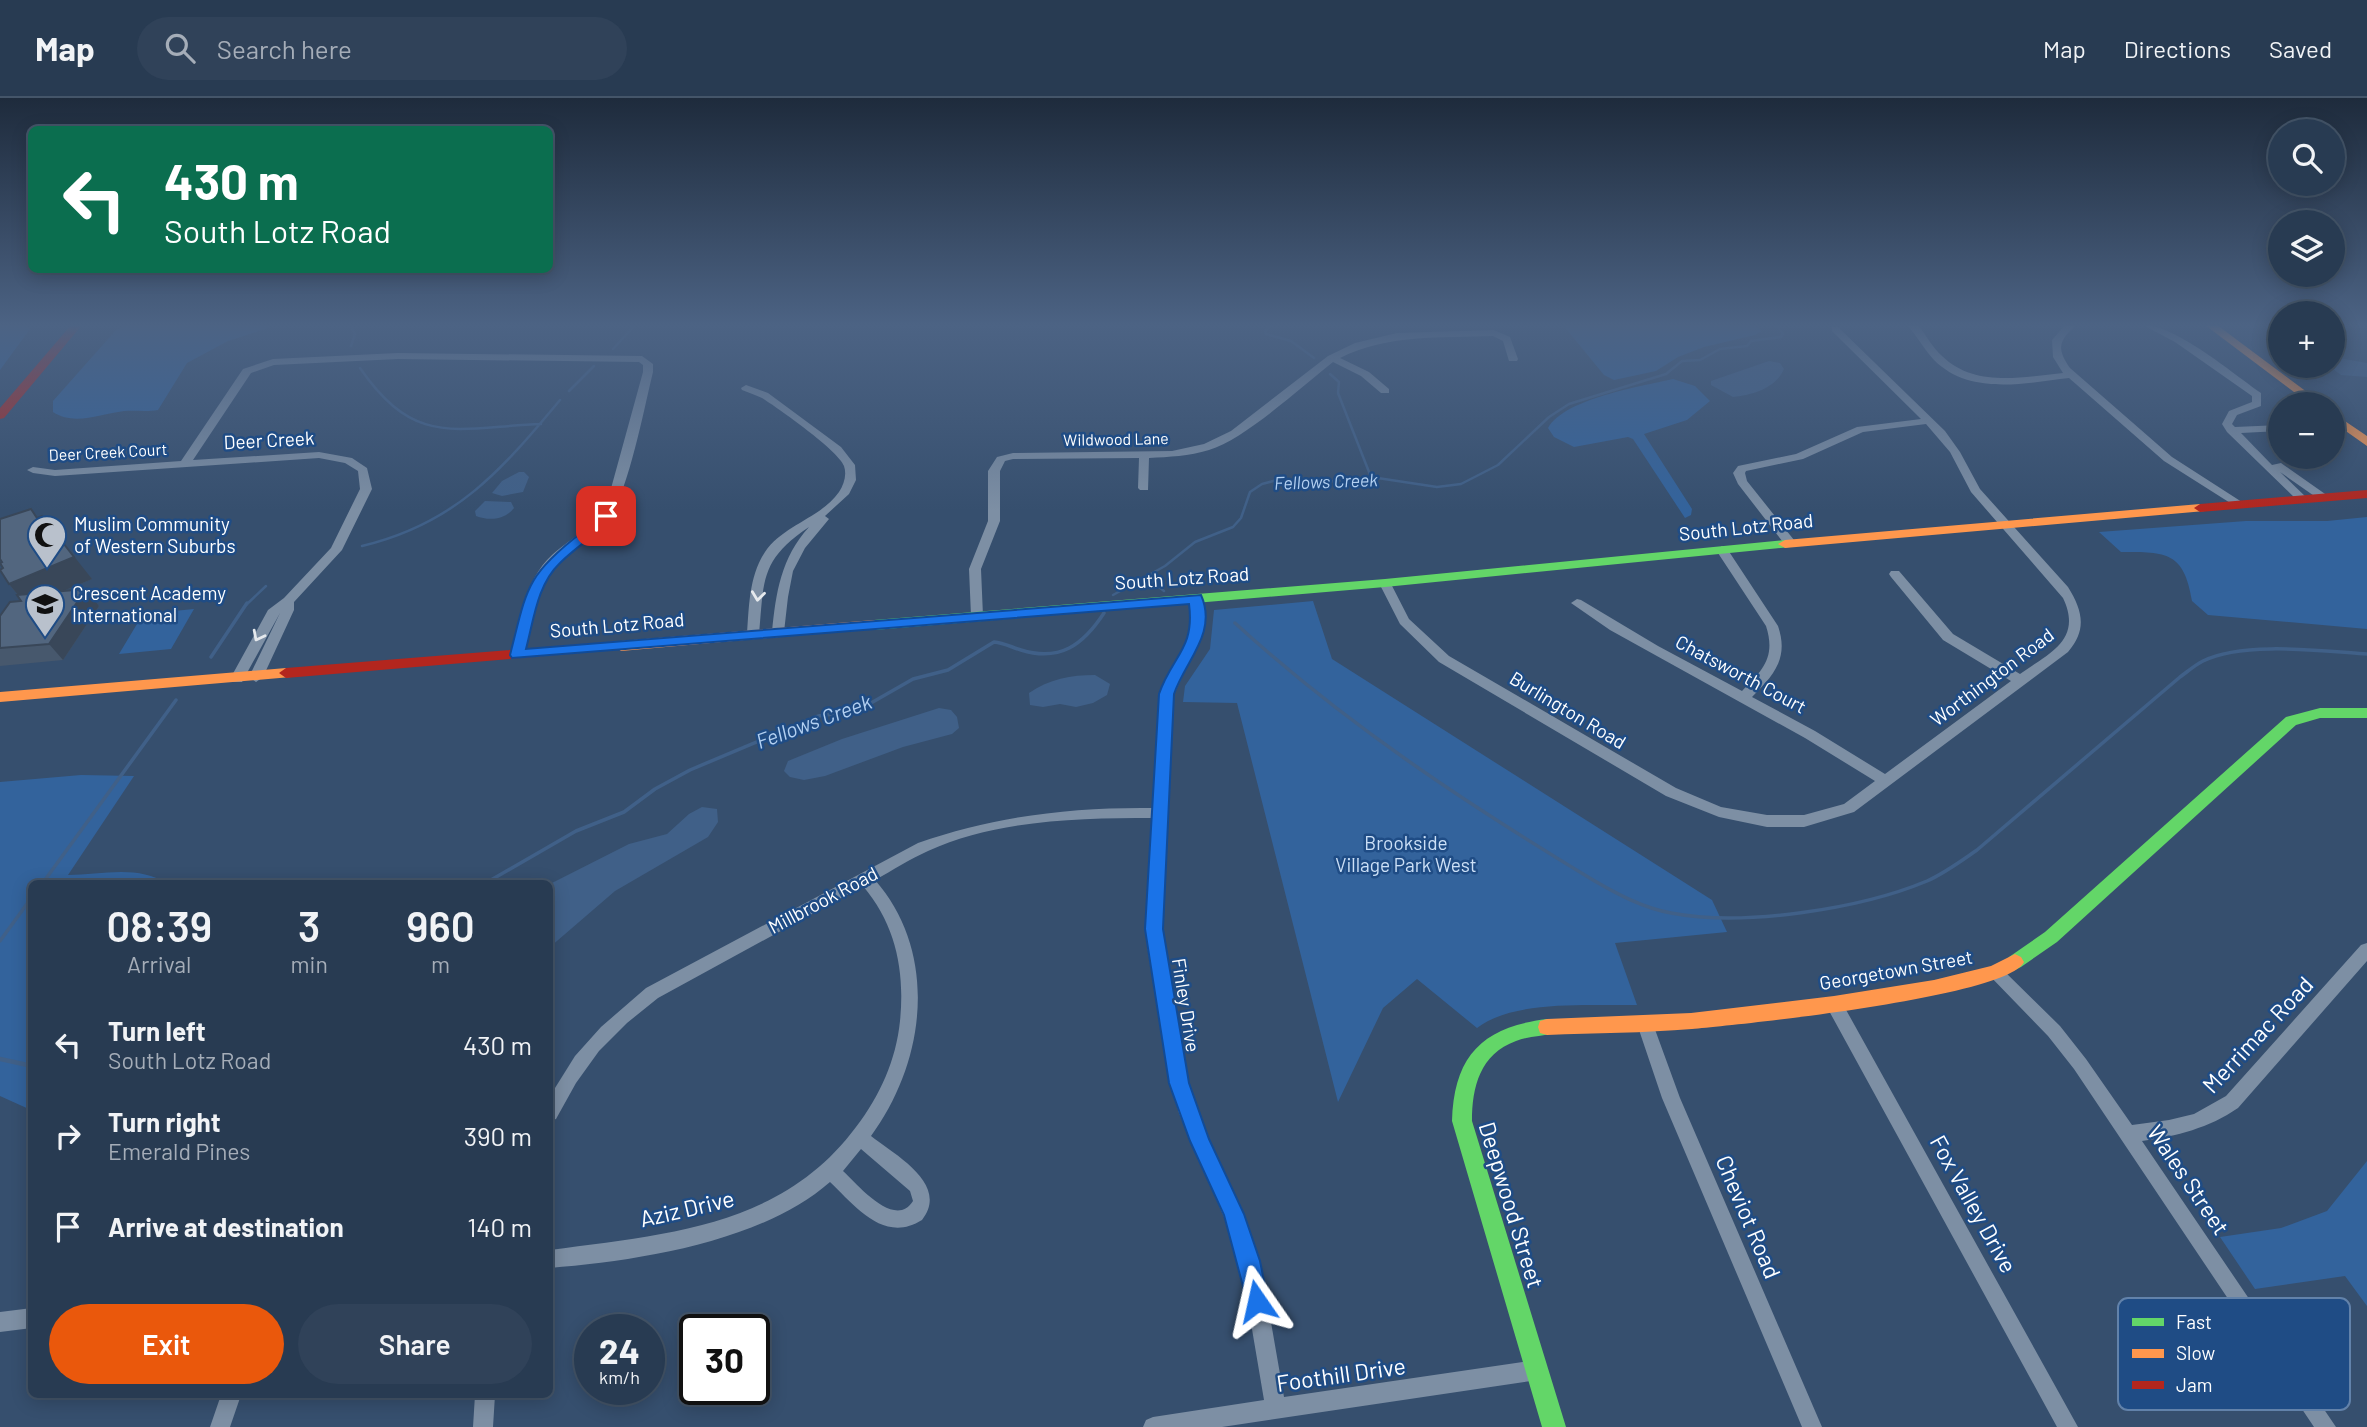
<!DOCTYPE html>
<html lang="en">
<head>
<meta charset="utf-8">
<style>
  body { margin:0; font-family:Barlow,sans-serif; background:#304259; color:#f1f3f6; height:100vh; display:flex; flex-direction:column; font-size:26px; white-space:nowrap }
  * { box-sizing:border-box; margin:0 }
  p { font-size:23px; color:#a5adb8 }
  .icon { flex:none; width:38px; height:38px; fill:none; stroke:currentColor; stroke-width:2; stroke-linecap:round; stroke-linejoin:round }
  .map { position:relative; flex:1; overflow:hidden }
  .sheet { position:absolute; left:28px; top:782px; width:525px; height:518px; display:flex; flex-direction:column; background:#283b52; border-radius:10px; box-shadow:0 4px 18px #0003,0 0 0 2px #445569 }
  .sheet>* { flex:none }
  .banner { position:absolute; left:28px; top:28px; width:525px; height:147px; border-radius:10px; box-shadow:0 4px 18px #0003,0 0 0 2px #445569; background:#0b6e4f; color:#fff; overflow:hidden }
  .fabs { position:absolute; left:2268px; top:21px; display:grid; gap:14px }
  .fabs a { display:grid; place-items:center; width:77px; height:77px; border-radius:50%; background:#283b52; box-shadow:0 4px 18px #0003,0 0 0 2px #445569; font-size:35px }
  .speed { position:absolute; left:574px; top:1216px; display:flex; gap:14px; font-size:35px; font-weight:700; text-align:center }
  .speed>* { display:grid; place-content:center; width:91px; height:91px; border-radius:50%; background:#283b52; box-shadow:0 4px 18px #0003,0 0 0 2px #445569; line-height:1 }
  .speed small { font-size:18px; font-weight:400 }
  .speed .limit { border:4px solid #111; border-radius:10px; background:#fff; color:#111 }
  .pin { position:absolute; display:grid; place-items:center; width:60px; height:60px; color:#fff; margin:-30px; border-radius:14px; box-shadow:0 4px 10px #0006 }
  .me { position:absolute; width:77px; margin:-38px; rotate:349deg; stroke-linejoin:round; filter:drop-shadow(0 0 5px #0008) }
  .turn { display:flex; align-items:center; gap:24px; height:147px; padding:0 21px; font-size:32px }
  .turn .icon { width:91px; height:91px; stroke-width:2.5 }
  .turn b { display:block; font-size:49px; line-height:60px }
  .eta { display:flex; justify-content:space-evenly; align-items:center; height:119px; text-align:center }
  .eta b { font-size:42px; font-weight:600; line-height:49px }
  .button { display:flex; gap:14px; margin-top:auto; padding:14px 21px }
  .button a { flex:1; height:80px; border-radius:42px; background:#ea580c; color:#fff; font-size:28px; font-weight:600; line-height:80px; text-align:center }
  .button a+a { background:#304259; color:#f1f3f6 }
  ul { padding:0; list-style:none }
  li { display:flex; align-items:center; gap:21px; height:91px; padding:0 21px }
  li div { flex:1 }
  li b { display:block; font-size:26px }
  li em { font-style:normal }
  header { display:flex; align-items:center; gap:42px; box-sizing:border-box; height:98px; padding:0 35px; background:#283b52; border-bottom:2px solid #445569 }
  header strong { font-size:33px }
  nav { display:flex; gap:38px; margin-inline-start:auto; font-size:24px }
  .search { width:490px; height:63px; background:#304259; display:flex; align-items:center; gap:18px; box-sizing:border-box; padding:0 24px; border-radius:38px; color:#a5adb8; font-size:26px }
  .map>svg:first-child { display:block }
  .green { fill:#33639c }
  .water { fill:#406088 }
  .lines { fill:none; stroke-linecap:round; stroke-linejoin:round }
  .stream-far2 { stroke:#406088; stroke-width:2.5 }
  .stream-far1 { stroke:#406088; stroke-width:3.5 }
  .stream { stroke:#406088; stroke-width:4.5 }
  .street { fill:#7d8fa4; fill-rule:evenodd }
  .fast { fill:#63d668; fill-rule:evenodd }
  .slow { fill:#ff974d; fill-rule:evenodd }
  .jam { fill:#b3261e; fill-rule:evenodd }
  .wall { fill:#47586d }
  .shaded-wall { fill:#394759 }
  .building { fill:#52667f; stroke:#394759; stroke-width:2 }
  .oneway { stroke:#e5e9ed }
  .route { fill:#1a73e8; stroke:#114b97; stroke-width:2 }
  .labels { text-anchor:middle; stroke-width:5; stroke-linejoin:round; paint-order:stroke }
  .far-street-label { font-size:16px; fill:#fff; stroke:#1f4c85 }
  .far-water-label { font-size:18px; font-style:italic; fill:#b3d0f1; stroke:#1f4c85 }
  .street-label { font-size:19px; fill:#fff; stroke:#1f4c85 }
  .poi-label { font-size:19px; fill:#fff; stroke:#1f4c85; text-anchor:start }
  .park-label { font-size:19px; fill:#cce0f7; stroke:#1f4c85 }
  .water-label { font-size:21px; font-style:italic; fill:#b3d0f1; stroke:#1f4c85 }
  .near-street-label { font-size:23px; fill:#fff; stroke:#1f4c85 }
  .key { fill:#1f4c85; stroke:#6282aa; stroke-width:2 }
  .key-label { font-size:19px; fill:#fff }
</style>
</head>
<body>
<header>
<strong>Map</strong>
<div class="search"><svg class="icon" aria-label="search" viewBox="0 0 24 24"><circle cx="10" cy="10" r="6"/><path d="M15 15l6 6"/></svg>Search here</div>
<nav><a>Map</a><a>Directions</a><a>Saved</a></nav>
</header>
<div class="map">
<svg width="2367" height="1329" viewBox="0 0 2367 1329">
  <rect width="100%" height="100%" fill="#364f6e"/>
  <!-- green -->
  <path class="green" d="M0,227H23L30,231L0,272Z
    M127,227H262L271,229L228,243L187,265L158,312C146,314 135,312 124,313C100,316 74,328 53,314V303L116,232Z
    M1563,227H1755L1762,233L1755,237L1704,249L1678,259L1656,273L1614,282L1604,277Z
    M1673,281L1695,288L1710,303L1687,322L1644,336L1692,411L1691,417L1685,420L1633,341L1628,339L1574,349L1554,339L1548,330C1566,300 1639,289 1673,281Z
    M2367,419V531L2208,517L2192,503C2184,454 2167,454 2121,454L2099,434L2246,423H2327Z
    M1313,503L1332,561L1712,802L1727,834L1615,845L1637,907C1590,908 1515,901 1477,930L1417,881L1383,910L1338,1004L1237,605L1183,604L1185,588L1210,551L1214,512Z
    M194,511L171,551L119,556L143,516Z
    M81,677L134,678L68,777C101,777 138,766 167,786H32L31,1012L0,998V684Z
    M2367,1063V1208L2345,1178L2255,1191L2220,1139L2281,1130L2327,1113Z"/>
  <!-- water -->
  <path class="water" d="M2333,259L2367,265V279L2341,277L2329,268H2333Z
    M1769,263L1780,265L1784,271C1776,290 1753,297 1733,299L1711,287V283Z
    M519,374H524L529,379L523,394L502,398L492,395L502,383Z
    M485,403L511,404L514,410C505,422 489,423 476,418L475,413Z
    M1095,577L1110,586L1107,597L1093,605L1076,609L1060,606L1043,609L1030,607L1029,595C1049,581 1071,577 1095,577Z
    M939,610L951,612L957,619L959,630L952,636L903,649L825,678L804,682L790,679L784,673L788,663L842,641Z
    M702,709L717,711L718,724L708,739L615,793L550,849V786L629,746L667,736L689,716Z"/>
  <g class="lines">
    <!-- stream-far2 -->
    <path class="stream-far2" d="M350,227L355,236L351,248
      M1271,227L1265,233L1266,236L1291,243L1314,260
      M613,251L635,227
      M360,270C416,351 457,329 541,326
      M1330,276L1339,284L1338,295L1371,379
      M569,293L594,268
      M362,448C455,426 501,373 560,302
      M1146,479L1164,493
      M1113,497L1165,468L1195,444L1233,429L1241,420L1250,394L1262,386L1277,382L1325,384L1371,379L1437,389L1461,386L1498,367L1549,319L1569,306L1666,276L1682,263L1700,262L1720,251L1747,248L1751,243L1781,239L1783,236L1776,227
      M246,507L266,488"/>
    <!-- stream-far1 -->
    <path class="stream-far1" d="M1235,525C1344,625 1467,706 1593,782C1617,796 1643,810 1671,815C1743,829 1860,811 1927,783C1945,775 1961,763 1977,752L2180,579C2187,574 2195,567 2203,563C2242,543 2323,553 2367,556
      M211,559L247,505
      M42,786L176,602
      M484,786L576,733L624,714L655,691L690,672L818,618L857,613L913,581L948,572L994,544C1004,545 1011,549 1021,552C1060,564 1083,547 1104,515
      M0,843L32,799"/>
    <!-- stream -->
    <path class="stream" d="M0,961L32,968"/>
    <!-- street -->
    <path class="street" d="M1907,227H1918C1926,237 1932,249 1942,258C1975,290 2022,279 2063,275L2053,259L2052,242L2065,227H2076C2059,243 2056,250 2070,270L2172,359L2245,406L2243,408H2235L2164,363L2069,280C2025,285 1970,298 1934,262C1924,251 1917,238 1907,227Z
      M2143,227C2176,227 2232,275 2261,295V308L2237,317L2232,326L2235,329L2280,327V333L2241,335L2272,367L2281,365L2328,398V402H2320L2280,374L2309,402L2307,404H2299L2227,334L2222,326L2229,313L2252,304V298L2175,244Z
      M1832,229H1838L1945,333L1960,354L1980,391L2068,489C2083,513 2087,532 2068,554L1854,714L1804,729H1767L1719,719L1666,698L1439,564L1400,526L1379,485L1381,482H1389L1409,521L1449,558L1676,690L1721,709L1767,717H1804L1844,706L1875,683L1805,640L1610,532L1571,505L1577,501L1581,502L1658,548L1742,593C1763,572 1776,559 1766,528L1716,452L1722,448L1726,449L1778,528C1789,560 1774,577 1752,599L1815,633L1885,676L2011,583L1943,542L1891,479L1889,476L1891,473H1899L1953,536L2020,576C2049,555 2083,542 2063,500L1971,394L1950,354L1926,326L1863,334L1803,361L1746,373L1745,375L1747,383L1794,442V448H1786L1738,386L1733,375L1738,368L1796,356L1857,329L1921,321L1832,233Z
      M1494,232L1510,239L1518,261L1517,263H1509L1503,243L1493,238C1440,240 1388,236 1340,260L1369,274L1389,291V295H1381L1361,278L1333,264C1301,289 1245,341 1209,352C1189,358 1169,359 1149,360L1148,392H1140L1138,390L1139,360L1013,361L1005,363L1000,373V423L981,471L983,518L977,522L971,518L969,471L988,423V373L997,359L1013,355L1172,353L1204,346L1231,333L1328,258L1355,245L1397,235Z
      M398,255L642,258L653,266V274C644,310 627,403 604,428C587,446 562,456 548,478C531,502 534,534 522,560H512L511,557C520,522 524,483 552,457C574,438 590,431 607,405L643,274V267L639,264L398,261L274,267L251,275L193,362L319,354L352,360L367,370L372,391L342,452L294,504V512L263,579L256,584L249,579L280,515L242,584H232L230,581L268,512L284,500L331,450L360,391L358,373L345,365L319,360L55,378L33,375L27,372L33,369L55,372L181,363L243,271L273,261Z
      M746,287L768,295L841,349L855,367L856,382L849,396L825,418L829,421L805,450L793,473L788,499L784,534L778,538L772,534C776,494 781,460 809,429C760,462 764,482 759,537L753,541L747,537C749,509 749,478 765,454C783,427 821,420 839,394C844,386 847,377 844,368C839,353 778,310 762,300C756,297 749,295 742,292L741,290Z
      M1196,497L1202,501L1203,518L1200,542L1174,596L1162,815L1163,847L1188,985L1197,1015L1252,1142L1264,1184L1284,1299L1537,1262L1544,1265L1547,1272L1544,1279L1537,1282L1222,1329H1143L1146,1322L1153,1319L1264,1302L1244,1184L1234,1142L1179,1015L1170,985L1147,847L1146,815L1152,720C1079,720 996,722 928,753C910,761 893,772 875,782C939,855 926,963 871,1038C895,1057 950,1086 922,1122C884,1146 855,1108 830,1084C762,1144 637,1163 550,1170V1152C665,1136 781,1130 856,1029C880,998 896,962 900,923C905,873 896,827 863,788L658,900L627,925L599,953L576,985L556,1021L550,1023V998L575,958L601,929L646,890L918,745C995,718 1072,709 1153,710L1160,596L1187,542L1191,518L1190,501ZM861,1051L910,1093L913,1103C895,1132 857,1086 843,1073Z
      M2367,845V863L2238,1010C2209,1030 2177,1038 2142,1043L2336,1329H2314L2074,971L2048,938L1987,875L1989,870L1995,868L2001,870L2060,928L2086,961L2132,1027L2169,1022L2194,1016L2226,998L2361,847Z
      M1834,899L1840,901L2078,1329H2057L1828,911L1826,906L1828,901Z
      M1645,919L1651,921L1653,926L1680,1000L1822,1329H1802L1662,1000L1637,926L1639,921Z
      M32,1210V1230L0,1234V1214Z
      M221,1297H241L230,1329H210Z
      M475,1297H495L493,1329H473Z"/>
    <!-- fast -->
    <path class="fast" d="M1785,442L1790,443V449L1385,489L874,532L867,527L874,522L1385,481Z
      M2320,610H2367V620H2320L2296,627L2057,844L2021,869L2015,872L2009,869L2006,864L2009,859L2045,834L2286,619Z
      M1547,921L1554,923L1556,929L1554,935C1541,939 1528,938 1516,943C1480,956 1472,989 1472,1023L1566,1329H1542L1452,1023C1454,957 1483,929 1547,921Z"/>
    <!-- slow -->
    <path class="slow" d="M2205,227H2217L2323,306H2310Z
      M2333,315L2367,338V348L2333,324Z
      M2200,406L2206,410L2205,413L1785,450L1778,446L1785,442Z
      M874,522L881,527L879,530L621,553L614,548L621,543Z
      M286,570L293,575L291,579L0,604V594Z
      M2015,856L2021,859L2024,864C2007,899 1740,927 1692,931C1644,935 1595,935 1547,937L1540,935L1538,929L1540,923L1547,921L1691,915L1834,898L1934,882L1991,868Z"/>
    <!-- jam -->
    <path class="jam" d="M71,227H82L4,320L0,321V310Z
      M2367,392V400L2200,414L2194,410L2200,406Z
      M621,543L628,548L626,551L286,580L279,575L286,570Z"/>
  </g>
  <!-- wall -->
  <path class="wall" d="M38,420L92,481L63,493L86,491L99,508L63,562L0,568V518L21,503L18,497L9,486L2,464Z"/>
  <!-- shaded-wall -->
  <path class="shaded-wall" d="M42,418L92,481L27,508L9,486Z
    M86,491L99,508L63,562L49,546Z"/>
  <!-- building -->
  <path class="building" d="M31,411L37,420L42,418L74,459L9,486L0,472L3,470L0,465L2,464L0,461V421Z
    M86,491L49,546L0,550V518L10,504L21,503L17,497Z"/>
  <!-- one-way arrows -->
  <defs><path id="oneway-chevron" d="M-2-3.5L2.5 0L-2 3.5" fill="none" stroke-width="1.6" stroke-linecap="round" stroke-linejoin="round" transform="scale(1.75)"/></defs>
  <g class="oneway">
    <use href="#oneway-chevron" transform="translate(758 498) rotate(97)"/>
    <use href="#oneway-chevron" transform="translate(258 538) rotate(117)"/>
  </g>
  <!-- sky -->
  <linearGradient id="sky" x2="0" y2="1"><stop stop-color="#1e2b3c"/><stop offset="0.55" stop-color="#4c6384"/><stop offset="1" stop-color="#4c6384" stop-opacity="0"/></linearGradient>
  <rect width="2367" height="413" fill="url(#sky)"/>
  <!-- route -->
  <path class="route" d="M606,414L610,416V421C595,438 576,449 560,465C537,487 534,521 526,551L1201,497C1218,535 1185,563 1174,596L1163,831L1189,985L1209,1041L1244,1116L1260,1163L1268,1203L1265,1211L1257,1214L1249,1211L1224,1117L1190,1043L1169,985L1145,831L1159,596C1172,558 1195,551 1189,506L512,560L510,557C527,491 525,478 581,435C589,429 596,418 606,414Z"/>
  <!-- icons -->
  <defs>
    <g id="mosque-pin" transform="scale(2.0125)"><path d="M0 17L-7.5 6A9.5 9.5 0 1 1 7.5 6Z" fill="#b9c1cc" stroke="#1f4c85"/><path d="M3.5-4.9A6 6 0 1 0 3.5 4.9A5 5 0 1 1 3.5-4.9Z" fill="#111"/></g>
    <g id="school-pin" transform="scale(2.0125)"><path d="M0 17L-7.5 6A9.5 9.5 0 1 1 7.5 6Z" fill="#b9c1cc" stroke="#1f4c85"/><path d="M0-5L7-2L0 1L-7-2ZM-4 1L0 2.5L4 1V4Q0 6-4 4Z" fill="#111"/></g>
  </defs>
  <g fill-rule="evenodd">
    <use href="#mosque-pin" x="47" y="437"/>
    <use href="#school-pin" x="45" y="506"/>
  </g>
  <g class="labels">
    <!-- far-street labels -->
    <g class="far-street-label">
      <text transform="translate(1116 341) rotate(-1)" y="6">Wildwood Lane</text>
      <text transform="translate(108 354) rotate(-3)" y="6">Deer Creek Court</text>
    </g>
    <!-- far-water labels -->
    <g class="far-water-label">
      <text transform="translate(1326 384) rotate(-2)" y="6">Fellows Creek</text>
    </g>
    <!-- street labels -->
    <g class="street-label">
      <text transform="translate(269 342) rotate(-3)" y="7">Deer Creek</text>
      <text transform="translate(1746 429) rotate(-6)" y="7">South Lotz Road</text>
      <text transform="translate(1182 480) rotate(-4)" y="7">South Lotz Road</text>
      <text transform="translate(617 527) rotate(-5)" y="7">South Lotz Road</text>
      <text transform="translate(1741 576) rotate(28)" y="7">Chatsworth Court</text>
      <text transform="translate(1992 579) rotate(-37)" y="7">Worthington Road</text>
      <text transform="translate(1568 612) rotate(31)" y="7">Burlington Road</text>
      <text transform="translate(823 802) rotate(-28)" y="7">Millbrook Road</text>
      <text transform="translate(1896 872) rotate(-10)" y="7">Georgetown Street</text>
      <text transform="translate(1186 907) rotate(81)" y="7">Finley Drive</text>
    </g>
    <!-- poi labels -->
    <g class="poi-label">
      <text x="74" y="433">Muslim Community<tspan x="74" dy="22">of Western Suburbs</tspan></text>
      <text x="72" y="502">Crescent Academy<tspan x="72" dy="22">International</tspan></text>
    </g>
    <!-- park labels -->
    <g class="park-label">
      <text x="1406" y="752">Brookside<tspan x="1406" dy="22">Village Park West</tspan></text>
    </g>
    <!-- water labels -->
    <g class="water-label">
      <text transform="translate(814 624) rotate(-20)" y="7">Fellows Creek</text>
    </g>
    <!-- near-street labels -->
    <g class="near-street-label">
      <text transform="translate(2258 937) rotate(-47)" y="8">Merrimac Road</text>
      <text transform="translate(2188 1082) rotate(56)" y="8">Wales Street</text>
      <text transform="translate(1973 1106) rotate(61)" y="8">Fox Valley Drive</text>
      <text transform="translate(1511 1107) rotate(73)" y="8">Deepwood Street</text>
      <text transform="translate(687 1111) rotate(-13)" y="8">Aziz Drive</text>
      <text transform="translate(1748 1119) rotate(67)" y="8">Cheviot Road</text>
      <text transform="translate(1341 1277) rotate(-8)" y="8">Foothill Drive</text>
    </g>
  </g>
  <!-- legend -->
  <rect x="2118" y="1200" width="232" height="112" rx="10" class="key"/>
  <rect x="2132" y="1220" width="32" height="8" fill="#63d668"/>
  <rect x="2132" y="1251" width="32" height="9" fill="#ff974d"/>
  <rect x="2132" y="1283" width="32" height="8" fill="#b3261e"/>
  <g class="key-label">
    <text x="2176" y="1231">Fast</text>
    <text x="2176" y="1262">Slow</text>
    <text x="2176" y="1294">Jam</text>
  </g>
</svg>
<div class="fabs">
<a><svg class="icon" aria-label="search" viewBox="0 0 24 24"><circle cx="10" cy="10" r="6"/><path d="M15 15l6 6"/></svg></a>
<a><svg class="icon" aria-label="layers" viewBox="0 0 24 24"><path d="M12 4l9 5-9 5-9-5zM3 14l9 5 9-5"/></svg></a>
<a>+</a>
<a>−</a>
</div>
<div class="speed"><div>24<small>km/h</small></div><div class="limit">30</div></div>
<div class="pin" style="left:606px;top:418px;background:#d93025"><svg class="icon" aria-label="arrive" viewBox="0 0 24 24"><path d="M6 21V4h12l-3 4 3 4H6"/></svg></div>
<svg class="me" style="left:1257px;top:1203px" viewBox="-20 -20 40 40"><path d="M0-17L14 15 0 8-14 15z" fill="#1a73e8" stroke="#fff" stroke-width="4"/></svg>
<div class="banner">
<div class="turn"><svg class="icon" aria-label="left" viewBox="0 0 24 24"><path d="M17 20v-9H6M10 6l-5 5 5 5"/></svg><div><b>430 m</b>South Lotz Road</div></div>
</div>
<section class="sheet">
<div class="eta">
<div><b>08:39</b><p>Arrival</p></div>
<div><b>3</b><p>min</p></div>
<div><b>960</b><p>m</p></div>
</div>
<ul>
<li><svg class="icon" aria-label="left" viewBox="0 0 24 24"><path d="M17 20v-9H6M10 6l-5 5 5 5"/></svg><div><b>Turn left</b><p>South Lotz Road</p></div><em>430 m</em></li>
<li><svg class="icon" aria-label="right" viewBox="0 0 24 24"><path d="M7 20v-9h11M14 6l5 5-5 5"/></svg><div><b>Turn right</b><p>Emerald Pines</p></div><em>390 m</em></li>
<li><svg class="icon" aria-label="arrive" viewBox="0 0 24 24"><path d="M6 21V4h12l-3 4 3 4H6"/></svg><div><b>Arrive at destination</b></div><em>140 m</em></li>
</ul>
<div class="button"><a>Exit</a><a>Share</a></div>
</section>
</div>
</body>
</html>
